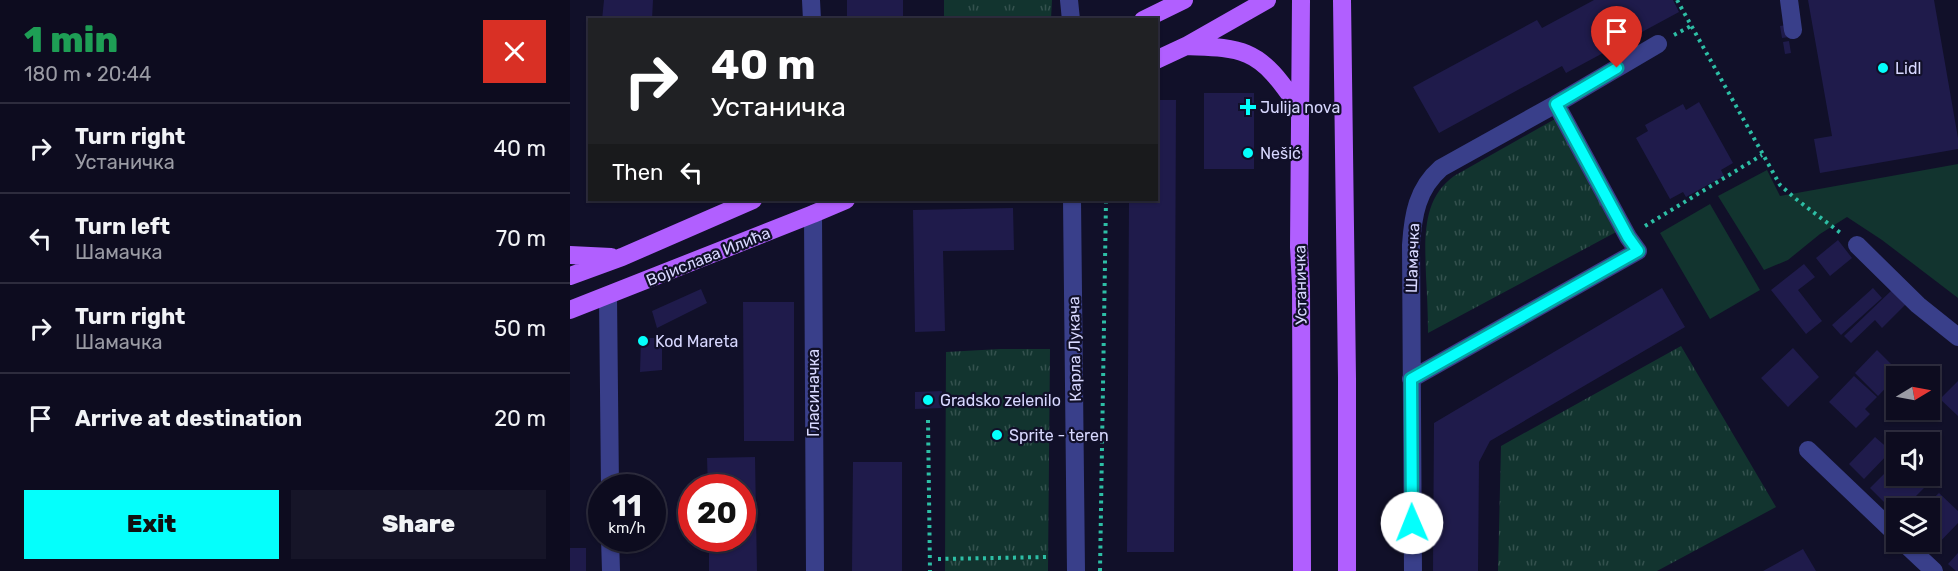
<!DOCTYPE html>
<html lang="en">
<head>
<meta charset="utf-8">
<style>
  body { margin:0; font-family:Rubik,sans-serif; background:#161528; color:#f1f3f6; height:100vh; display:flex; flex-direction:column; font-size:22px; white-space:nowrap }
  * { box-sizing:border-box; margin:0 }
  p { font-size:20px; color:#9a9ba4 }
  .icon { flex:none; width:33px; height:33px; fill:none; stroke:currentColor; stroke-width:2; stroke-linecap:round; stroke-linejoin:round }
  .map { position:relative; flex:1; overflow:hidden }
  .side { display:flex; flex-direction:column; background:#0d0c1f; width:570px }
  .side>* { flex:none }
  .top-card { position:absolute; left:18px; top:18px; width:570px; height:183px; border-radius:0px; box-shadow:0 2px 4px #0004,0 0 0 2px #2d2c3d; background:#202124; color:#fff; overflow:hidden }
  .needle { width:39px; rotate:80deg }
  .fabs { position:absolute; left:1316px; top:366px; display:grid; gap:12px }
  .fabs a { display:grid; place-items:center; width:54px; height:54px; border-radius:0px; background:#0d0c1f; box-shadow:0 2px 4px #0004,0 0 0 2px #2d2c3d; font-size:30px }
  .speed { position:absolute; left:18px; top:474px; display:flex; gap:12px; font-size:30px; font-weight:700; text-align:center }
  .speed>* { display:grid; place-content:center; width:78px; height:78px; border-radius:50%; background:#0d0c1f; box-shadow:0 2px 4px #0004,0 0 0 2px #2d2c3d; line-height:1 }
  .speed small { font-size:15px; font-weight:400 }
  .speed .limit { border:9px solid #d22; background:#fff; color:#111 }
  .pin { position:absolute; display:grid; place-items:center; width:51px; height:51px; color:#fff; margin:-62px -26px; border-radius:50% 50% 50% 0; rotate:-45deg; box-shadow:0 0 6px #0007 }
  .pin .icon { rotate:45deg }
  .me { position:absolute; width:66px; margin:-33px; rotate:359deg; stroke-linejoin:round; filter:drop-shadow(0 0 4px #0008) }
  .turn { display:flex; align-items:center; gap:21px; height:126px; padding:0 24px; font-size:27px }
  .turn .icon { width:78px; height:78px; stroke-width:2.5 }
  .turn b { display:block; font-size:42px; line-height:51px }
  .then { display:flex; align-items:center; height:57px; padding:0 24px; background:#0003; gap:12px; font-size:22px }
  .round { display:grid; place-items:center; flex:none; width:63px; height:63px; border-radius:0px; background:#161528 }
  .head { display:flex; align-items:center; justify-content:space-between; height:102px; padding:0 24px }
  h1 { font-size:36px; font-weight:800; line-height:45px; color:#1e9e55 }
  .action { display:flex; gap:12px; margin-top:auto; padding:12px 24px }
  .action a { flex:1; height:69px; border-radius:0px; background:#04fffc; color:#111; font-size:24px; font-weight:800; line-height:69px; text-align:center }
  .action a+a { background:#161528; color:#f1f3f6 }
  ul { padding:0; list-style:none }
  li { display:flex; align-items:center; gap:18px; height:90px; padding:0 24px; border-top:2px solid #2d2c3d }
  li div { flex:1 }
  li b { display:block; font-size:22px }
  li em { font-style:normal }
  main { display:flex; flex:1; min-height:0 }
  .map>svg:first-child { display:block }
  .green { fill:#12342f }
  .park { fill:url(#park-tufts) }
  .building { fill:#1f1b4b }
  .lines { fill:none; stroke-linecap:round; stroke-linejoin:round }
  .path { stroke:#2dbea5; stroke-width:4; stroke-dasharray:3 4.5; stroke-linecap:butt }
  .minor { stroke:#393f8a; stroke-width:18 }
  .major { stroke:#b15fff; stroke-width:18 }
  .route-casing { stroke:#03a6a4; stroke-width:15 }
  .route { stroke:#04fffc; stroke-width:10 }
  .poi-dot { fill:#04fffc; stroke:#111029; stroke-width:2 }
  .labels { text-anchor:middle; stroke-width:4.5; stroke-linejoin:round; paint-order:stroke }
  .poi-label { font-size:16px; fill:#d8d8ff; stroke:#111029; text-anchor:start }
  .street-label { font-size:16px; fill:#d8d8ff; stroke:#111029 }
</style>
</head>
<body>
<main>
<section class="side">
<div class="head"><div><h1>1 min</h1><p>180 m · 20:44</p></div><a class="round" style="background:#d93025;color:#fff"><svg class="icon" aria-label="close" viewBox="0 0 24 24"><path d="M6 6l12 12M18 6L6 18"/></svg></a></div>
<ul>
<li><svg class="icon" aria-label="right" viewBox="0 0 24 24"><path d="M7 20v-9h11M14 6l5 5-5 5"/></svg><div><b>Turn right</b><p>Устаничка</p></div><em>40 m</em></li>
<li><svg class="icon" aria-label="left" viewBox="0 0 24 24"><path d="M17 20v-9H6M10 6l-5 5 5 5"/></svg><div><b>Turn left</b><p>Шамачка</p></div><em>70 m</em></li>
<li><svg class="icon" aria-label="right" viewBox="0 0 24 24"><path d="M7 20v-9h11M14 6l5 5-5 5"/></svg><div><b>Turn right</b><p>Шамачка</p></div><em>50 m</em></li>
<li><svg class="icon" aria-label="arrive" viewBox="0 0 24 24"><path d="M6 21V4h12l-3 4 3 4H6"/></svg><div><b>Arrive at destination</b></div><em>20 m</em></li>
</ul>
<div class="action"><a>Exit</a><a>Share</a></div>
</section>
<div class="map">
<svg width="1388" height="571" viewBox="0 0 1388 571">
  <defs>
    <pattern id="park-tufts" width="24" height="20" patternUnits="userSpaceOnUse" patternTransform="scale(1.5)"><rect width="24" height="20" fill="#12342f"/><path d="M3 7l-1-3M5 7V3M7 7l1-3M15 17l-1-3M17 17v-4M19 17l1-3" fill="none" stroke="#34514e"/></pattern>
  </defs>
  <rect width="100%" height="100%" fill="#111029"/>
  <!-- green -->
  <path class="green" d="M1388,164V298L1312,240L1277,217L1250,234L1218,260L1194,270L1148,196L1197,170L1210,196Z
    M1140,204L1190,290L1140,319L1090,233Z"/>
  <!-- park -->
  <path class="park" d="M374,0H482L481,19H374Z
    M985,119L1048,231L858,333C858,314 857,295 856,276C855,240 851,200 884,176Z
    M1111,346L1206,507L1087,571H928L931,446Z
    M430,349H480L478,571H375L376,352Z"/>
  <!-- building -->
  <path class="building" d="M34,0H83L82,20H32Z
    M277,0H333V20H277Z
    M1024,0H1103L1109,12L996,73L992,66L869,133L843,87L967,20L972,28Z
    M1238,0H1364L1388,138V149L1250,173L1244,139L1262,136Z
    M1216,25L1219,37L1212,38L1210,26Z
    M1219,41L1221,53L1215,54L1213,42Z
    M634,93H684V169H634Z
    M586,100H606L604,552H557L559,200H586Z
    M1129,102L1163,163L1151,170L1154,176L1116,197L1113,192L1100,199L1066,138L1078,131L1075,125L1113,104L1116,110Z
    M443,208L444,250L373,251L375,331L345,332L343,210Z
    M1268,240L1282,258L1260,276L1246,258Z
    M1234,264L1245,277L1228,290L1252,321L1236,334L1201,290Z
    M1092,288L1115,327L920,441L909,462L908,571H863L864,423Z
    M1303,288L1312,298L1271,335L1262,325Z
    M131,289L137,303L87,328L82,311Z
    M1322,290L1336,304L1312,328L1305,320L1281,343L1274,336Z
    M173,302H224V441H174Z
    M71,338H92V370L70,372Z
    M1223,348L1249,377L1218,407L1191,378Z
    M1307,350L1330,373L1308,396L1285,373Z
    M1284,376L1307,397L1295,409L1300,414L1286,428L1259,402Z
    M1388,381V416L1370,399Z
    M372,391V408L345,409V392Z
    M1305,437L1321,451L1294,479L1279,464Z
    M185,457L187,571H139V538H172V488H138L137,458Z
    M283,462H332V571H282Z
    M1326,462V476H1346L1356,486L1334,508H1326V514L1300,488Z
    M1369,493L1388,511V523L1363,549L1355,542H1359V508H1353Z
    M0,548H16V571H0Z
    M1233,549L1246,571H1193Z
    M1388,553V571H1386L1378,564Z"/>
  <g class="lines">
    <!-- path -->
    <path class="path" d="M1107,0L1210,185L1226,199L1272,234
      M1104,35L1121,26
      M1075,226L1192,155
      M358,420L360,571
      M368,559L478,557
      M530,571L536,200"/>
    <!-- minor -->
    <path class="minor" d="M241,0L242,20
      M499,0L501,20
      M1219,0L1223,30
      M502,200L506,571
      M243,214L245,571
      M1287,245L1348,305L1388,337
      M38,296L40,488
      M841,379L1068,251L1058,237L986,104
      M1238,450L1326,534
      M40,538L41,571
      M1333,542L1364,571
      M843,571L841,245C843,215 847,189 871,168L986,104L1088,44"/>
    <!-- major -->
    <path class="major" d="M731,0L729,247L731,286L732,571
      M772,0L777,378V571
      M573,20L614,0
      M616,46C635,47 659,46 677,54C701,64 716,90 730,109
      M586,60L616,46L697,0
      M0,255L41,257
      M0,276L52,257L183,200
      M0,310L243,214L276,200"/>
  </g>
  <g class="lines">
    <!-- route casing -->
    <g class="route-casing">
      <path id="route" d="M842,523L841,379L1068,251L1058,237L986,104L1047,68"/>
    </g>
    <!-- route -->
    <use href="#route" class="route"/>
  </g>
  <!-- markers -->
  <g class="poi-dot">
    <circle cx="1313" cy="68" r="6"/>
    <path d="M675 98h6v6h6v6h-6v6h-6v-6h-6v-6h6z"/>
    <circle cx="678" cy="153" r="6"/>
    <circle cx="73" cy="341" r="6"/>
    <circle cx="358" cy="400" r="6"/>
    <circle cx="427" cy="435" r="6"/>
  </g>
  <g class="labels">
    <!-- poi labels -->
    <g class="poi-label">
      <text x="1325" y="74">Lidl</text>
      <text x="690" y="113">Julija nova</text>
      <text x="690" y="159">Nešić</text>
      <text x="85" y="347">Kod Mareta</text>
      <text x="370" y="406">Gradsko zelenilo</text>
      <text x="439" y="441">Sprite - teren</text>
    </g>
    <!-- street labels -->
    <g class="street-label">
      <text transform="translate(138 256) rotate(-22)" y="6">Војислава Илића</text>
      <text transform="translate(842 258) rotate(-88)" y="6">Шамачка</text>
      <text transform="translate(730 285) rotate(-91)" y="6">Устаничка</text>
      <text transform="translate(504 349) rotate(-91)" y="6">Карла Лукача</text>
      <text transform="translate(243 393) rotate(-90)" y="6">Гласиначка</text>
    </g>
  </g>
</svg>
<div class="fabs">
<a><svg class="needle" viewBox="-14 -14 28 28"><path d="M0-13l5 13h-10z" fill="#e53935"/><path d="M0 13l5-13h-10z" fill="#9a9ba4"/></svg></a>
<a><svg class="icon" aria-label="sound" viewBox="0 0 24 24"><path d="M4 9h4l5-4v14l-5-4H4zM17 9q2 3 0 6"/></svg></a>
<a><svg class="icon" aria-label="layers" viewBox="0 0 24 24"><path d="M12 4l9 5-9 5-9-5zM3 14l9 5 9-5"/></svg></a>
</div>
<div class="speed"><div>11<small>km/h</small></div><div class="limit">20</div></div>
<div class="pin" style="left:1047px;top:68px;background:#d93025"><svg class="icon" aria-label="arrive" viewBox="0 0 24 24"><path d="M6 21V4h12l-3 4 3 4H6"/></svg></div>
<svg class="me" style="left:842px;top:523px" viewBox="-20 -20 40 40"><circle r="19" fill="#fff"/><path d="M0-13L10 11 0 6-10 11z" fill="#04fffc"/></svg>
<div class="top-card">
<div class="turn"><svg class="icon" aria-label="right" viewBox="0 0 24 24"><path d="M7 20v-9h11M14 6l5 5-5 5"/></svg><div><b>40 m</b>Устаничка</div></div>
<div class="then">Then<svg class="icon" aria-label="left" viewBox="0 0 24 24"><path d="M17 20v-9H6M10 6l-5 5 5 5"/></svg></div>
</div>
</div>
</main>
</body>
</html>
